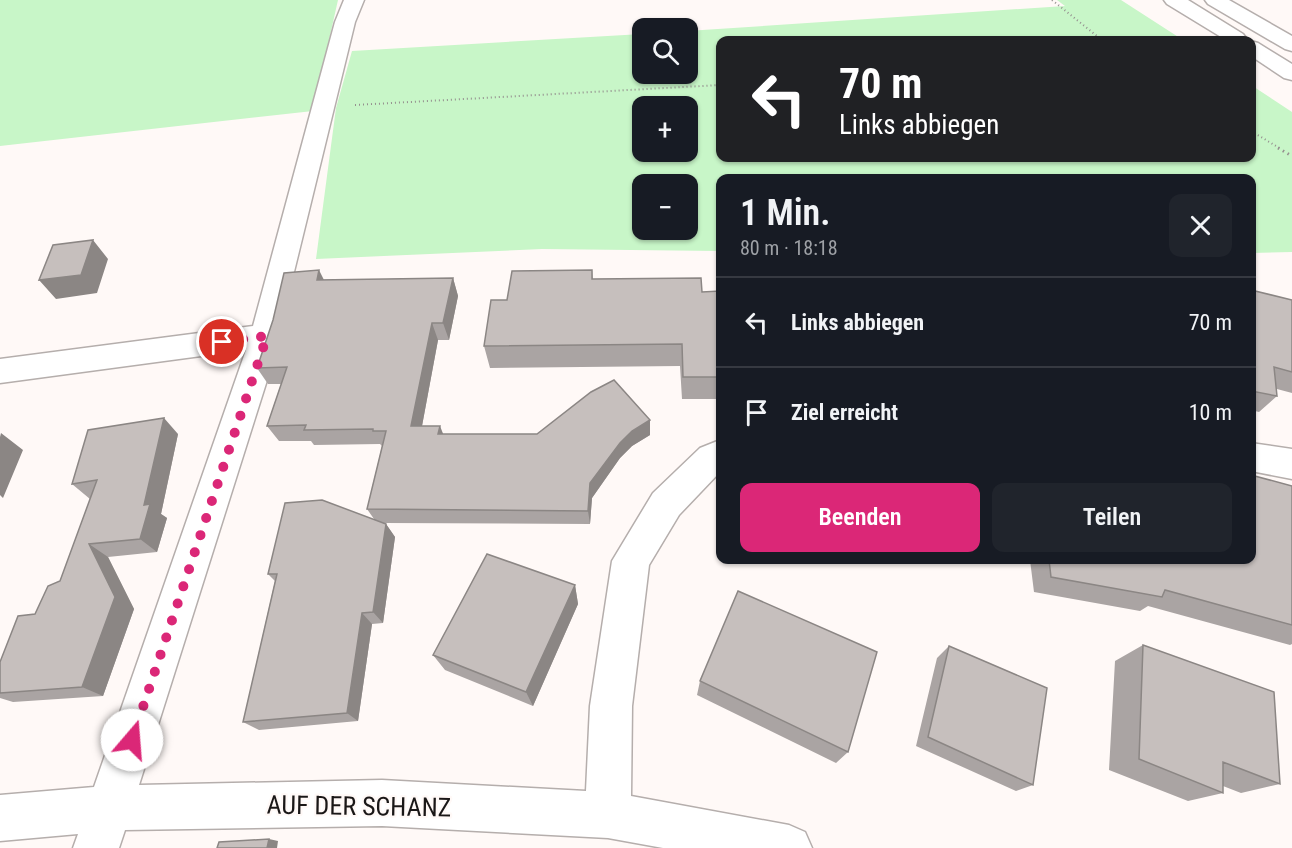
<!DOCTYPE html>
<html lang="de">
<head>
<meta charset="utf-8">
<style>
  body { margin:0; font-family:"Roboto Condensed",sans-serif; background:#20242c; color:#f1f3f6; height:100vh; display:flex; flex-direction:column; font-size:22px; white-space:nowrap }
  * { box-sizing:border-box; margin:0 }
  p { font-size:20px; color:#9ea1a6 }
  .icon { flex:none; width:33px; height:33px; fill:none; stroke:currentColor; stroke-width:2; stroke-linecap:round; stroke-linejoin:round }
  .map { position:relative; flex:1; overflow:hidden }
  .panel { position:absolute; left:716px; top:174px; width:540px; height:390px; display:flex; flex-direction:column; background:#171b24; border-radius:12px; box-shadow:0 2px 4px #0004 }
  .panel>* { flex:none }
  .banner { position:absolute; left:716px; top:36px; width:540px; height:126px; border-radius:12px; box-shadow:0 2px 4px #0004; background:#202124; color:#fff; overflow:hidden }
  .fabs { position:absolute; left:632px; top:18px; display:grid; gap:12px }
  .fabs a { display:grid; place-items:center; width:66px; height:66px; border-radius:12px; background:#171b24; box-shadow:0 2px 4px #0004; font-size:30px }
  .pin { position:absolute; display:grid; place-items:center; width:51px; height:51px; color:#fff; margin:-26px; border:3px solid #fff; border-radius:50%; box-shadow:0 2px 6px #0007 }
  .me { position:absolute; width:66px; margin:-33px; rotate:18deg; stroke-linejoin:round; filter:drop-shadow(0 0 4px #0008) }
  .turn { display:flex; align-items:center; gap:21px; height:126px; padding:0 24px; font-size:27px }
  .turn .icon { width:78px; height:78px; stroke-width:2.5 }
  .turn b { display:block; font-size:42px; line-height:51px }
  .round { display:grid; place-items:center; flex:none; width:63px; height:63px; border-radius:12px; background:#20242c }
  .head { display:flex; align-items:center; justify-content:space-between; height:102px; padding:0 24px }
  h1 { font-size:36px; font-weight:600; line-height:45px }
  .button { display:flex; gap:12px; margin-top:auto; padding:12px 24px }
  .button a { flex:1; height:69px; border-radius:12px; background:#db2777; color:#fff; font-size:24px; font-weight:600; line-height:69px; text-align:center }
  .button a+a { background:#20242c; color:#f1f3f6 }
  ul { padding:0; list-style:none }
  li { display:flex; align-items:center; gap:18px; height:90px; padding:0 24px; border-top:2px solid #363941 }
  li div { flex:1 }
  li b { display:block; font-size:22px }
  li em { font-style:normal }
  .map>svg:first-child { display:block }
  .green { fill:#c8f6c8; fill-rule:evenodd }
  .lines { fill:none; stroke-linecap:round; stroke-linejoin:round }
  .minor-casing { stroke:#b5aeac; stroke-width:3 }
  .highway-casing { stroke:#b5aeac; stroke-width:3 }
  .path-far1 { stroke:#948f8e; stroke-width:2; stroke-dasharray:1 3; stroke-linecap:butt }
  .path { stroke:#948f8e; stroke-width:3; stroke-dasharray:1.5 4; stroke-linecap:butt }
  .minor { fill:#fff; fill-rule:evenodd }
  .highway { fill:#fff; fill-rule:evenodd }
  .wall { fill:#aaa4a3 }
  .shaded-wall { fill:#8b8684 }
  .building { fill:#c6bfbd; stroke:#8b8684; stroke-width:1.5 }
  .route { stroke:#db2777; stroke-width:10; stroke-dasharray:0 18 }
  .labels { text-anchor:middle; stroke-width:4.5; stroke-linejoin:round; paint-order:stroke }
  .near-street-label { font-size:26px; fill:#1a1717; stroke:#fff9f7 }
</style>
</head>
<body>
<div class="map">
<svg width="1292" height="848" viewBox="0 0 1292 848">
  <rect width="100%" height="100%" fill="#fff9f7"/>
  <!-- green -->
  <path class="green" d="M0,0H338L313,111L0,146Z
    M1057,0H1121L1183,40H720V158H1251V85L1292,112V252L1251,253V178H720V251L542,249L316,259L336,108L352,51L642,34V74H687V31L1065,6ZM642,106H687V152H642ZM687,184V230H642V184Z"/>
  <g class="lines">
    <!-- minor casing -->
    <g class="minor-casing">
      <path id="minor" d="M344,0H364L355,22L292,280L281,336L139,785L382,780L586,791L590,706L612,561L653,493L700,448L720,440V472L679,515L649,565L632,706L631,796L789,825L805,832L812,848H663L608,838L382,826L125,830L119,848H73L78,834L0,841V795L94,787L246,350L0,383V359L253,326L335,22Z
        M1251,443L1292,449V479L1251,471Z"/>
    </g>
    <!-- highway casing -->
    <g class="highway-casing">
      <path id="highway" d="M1164,0H1188L1243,34L1246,38L1245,40H1226L1167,4Z
        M1205,0H1229L1292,36V51L1285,49L1208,4Z
        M1251,41L1258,43L1292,64V80L1284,78L1251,56Z"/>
    </g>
    <!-- path-far1 -->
    <path class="path-far1" d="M1052,0L1102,40
      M355,105L720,85
      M1251,131L1281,149"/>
    <!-- path -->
    <path class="path" d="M1278,148L1292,156"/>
    <!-- minor -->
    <use href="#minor" class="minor"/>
    <!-- highway -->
    <use href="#highway" class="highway"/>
  </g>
  <!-- wall -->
  <path class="wall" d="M592,270L593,279L702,292L720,291V399H682L680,366L490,368L484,346L507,300Z
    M453,278L458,296L449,340H438L422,426L443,434L650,435L632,446L620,458L592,498L590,524L384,523L386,524L395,537L383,623L372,624L358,721L259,730L243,722L275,581L268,574L374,519L367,509L382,446L380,444L314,445L311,441H279L267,426L281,384H268L257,368L273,320L324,280Z
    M1251,290L1292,300V393L1277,389V396L1259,412L1251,410Z
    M178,434L161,514L167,518L157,552L108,557L134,609L103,696L13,702L0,698V662L60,581L90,499L72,484Z
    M1251,475L1292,486V644L1290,645L1148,606L1140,611L1034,592L1030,560H1251Z
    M720,497V545H718Z
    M575,585L578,604L533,706L445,670L433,655Z
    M1143,645L1280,784L1241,793L1223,786V793L1188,801L1109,770L1115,661Z
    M949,646L1033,785L1016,791L916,746L937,658Z
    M700,681L848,752L836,763L697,695Z"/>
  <!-- shaded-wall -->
  <path class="shaded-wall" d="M93,240L108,259L97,293L56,299L39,280Z
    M319,270L328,288L317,280Z
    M453,278L458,296L449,340L443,323Z
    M432,323L438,340L419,442L411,426Z
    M164,418L178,434L161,514L167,518L157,552L140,539L144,505Z
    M650,420V435L632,446L620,458L592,498L590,524L588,511L590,483L620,443L632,431Z
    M440,426L446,441L438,434Z
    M1,433L23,450L3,498L0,495V437Z
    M386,524L395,537L383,623L373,612Z
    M89,544L108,557L134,609L103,696L82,687Z
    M575,585L578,604L533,706L526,692Z
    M362,613L372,624L358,721L347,713Z
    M269,839L278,841L277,848H267Z"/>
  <!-- building -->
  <path class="building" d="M93,240L81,275L39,280L53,245Z
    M319,270L317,280L453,278L443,323H432L411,426H440L438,434H537L591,392L614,380L650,420L632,431L620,443L590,483L588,511L367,509L386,431H373V429L304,430L306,425L267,426L287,367L257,368L273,320L284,273Z
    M592,270V279L701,278L702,292L720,291V377H683L682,344L484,346L491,300H507L512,271Z
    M1251,290L1292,300V372L1274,367L1277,396L1251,391Z
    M164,418L144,505L150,504L140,539L89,544L115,597L82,687L0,693V662L18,616L35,614L48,586L60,581L97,480L72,484L88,430Z
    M1251,475L1292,486V625L1165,590L1162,597L1051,577L1049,560H1251V515H1252L1251,506Z
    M322,500L386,524L373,612L362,613L347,713L243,722L277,574H268L285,503Z
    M487,554L575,585L526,692L433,655Z
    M738,591L877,652L848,752L700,681Z
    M1143,645L1274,692L1280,784L1223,762V793L1139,759Z
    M949,646L1047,688L1033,785L928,737Z
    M269,839L267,848H217L219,842Z"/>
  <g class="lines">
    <!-- route -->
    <path class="route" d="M132,740L267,336L222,342"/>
  </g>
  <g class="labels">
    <!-- near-street labels -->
    <g class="near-street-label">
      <text transform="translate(359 806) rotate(1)" y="9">AUF DER SCHANZ</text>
    </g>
  </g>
</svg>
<div class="fabs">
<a><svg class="icon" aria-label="search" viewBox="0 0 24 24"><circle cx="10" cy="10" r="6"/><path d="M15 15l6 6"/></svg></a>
<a>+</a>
<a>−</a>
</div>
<div class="pin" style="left:222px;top:342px;background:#d93025"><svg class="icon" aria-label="arrive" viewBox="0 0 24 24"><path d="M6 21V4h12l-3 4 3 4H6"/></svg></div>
<svg class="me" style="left:132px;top:740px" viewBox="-20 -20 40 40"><circle r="19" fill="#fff"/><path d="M0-13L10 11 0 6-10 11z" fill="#db2777"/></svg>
<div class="banner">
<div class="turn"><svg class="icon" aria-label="left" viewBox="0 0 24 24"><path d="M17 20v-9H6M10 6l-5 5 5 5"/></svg><div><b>70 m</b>Links abbiegen</div></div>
</div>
<section class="panel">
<div class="head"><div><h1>1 Min.</h1><p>80 m · 18:18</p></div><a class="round"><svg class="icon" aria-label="close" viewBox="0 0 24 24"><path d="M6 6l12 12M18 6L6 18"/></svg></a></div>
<ul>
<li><svg class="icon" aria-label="left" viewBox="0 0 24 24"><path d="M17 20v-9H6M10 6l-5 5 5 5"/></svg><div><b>Links abbiegen</b></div><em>70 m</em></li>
<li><svg class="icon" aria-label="arrive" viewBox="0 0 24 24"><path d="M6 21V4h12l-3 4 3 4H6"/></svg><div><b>Ziel erreicht</b></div><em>10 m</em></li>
</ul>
<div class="button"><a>Beenden</a><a>Teilen</a></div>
</section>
</div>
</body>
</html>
